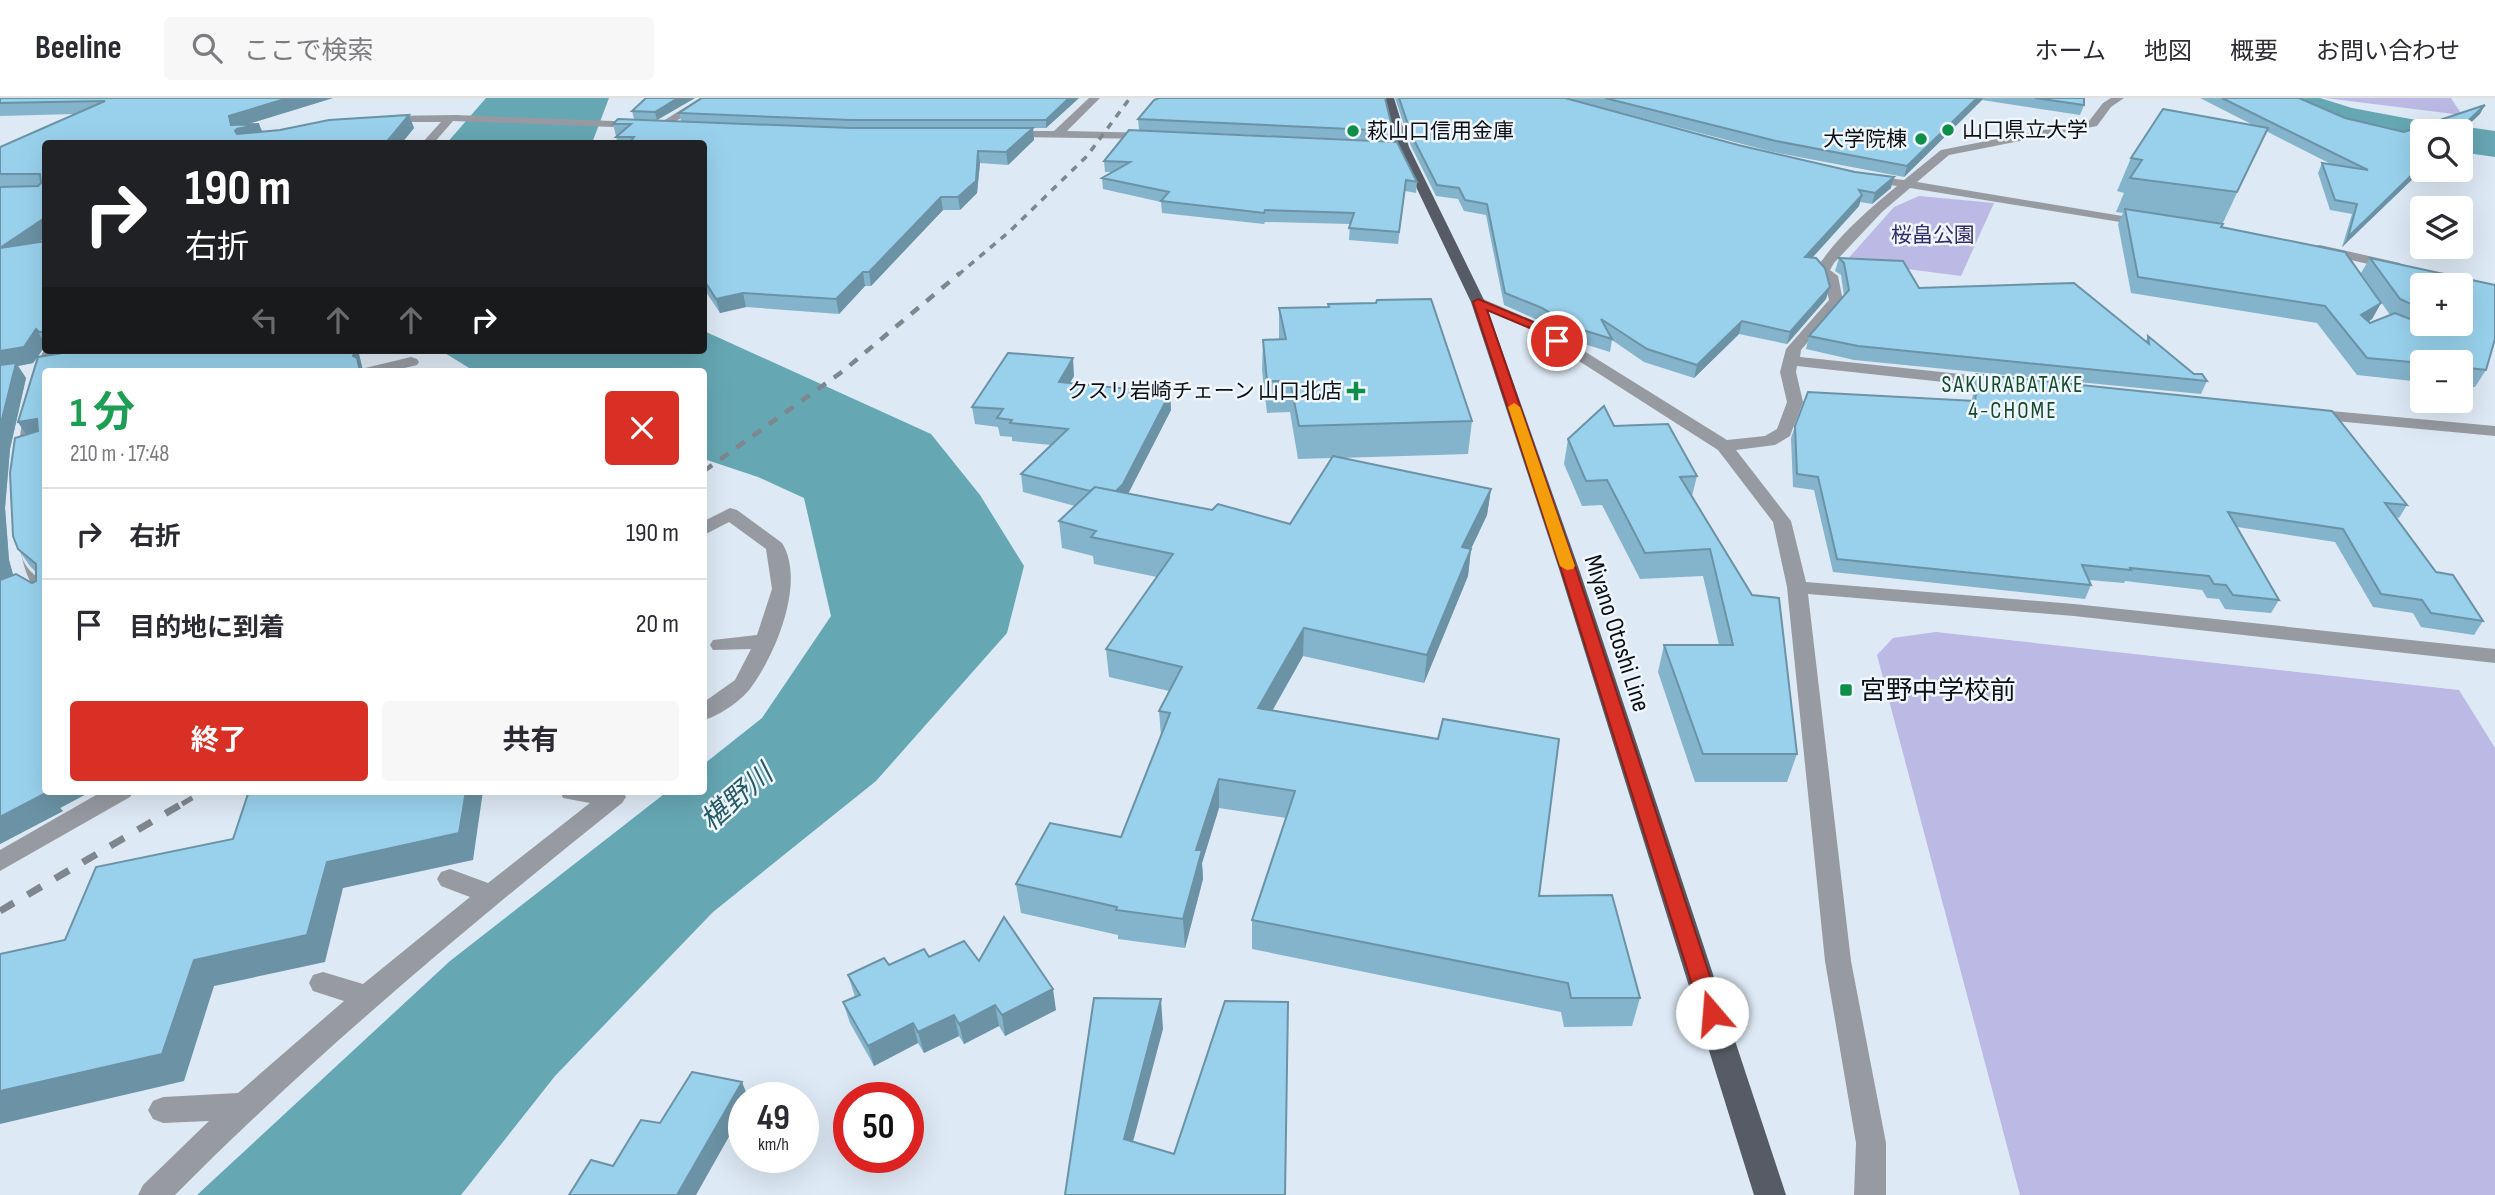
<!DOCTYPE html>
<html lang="ja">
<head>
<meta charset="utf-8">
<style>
  body { margin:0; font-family:"Sofia Sans Condensed","Noto Sans JP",sans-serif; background:#f7f7f7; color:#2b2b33; height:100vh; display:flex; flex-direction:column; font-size:26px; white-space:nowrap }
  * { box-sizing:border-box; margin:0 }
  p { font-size:23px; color:#7c7c81 }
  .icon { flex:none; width:38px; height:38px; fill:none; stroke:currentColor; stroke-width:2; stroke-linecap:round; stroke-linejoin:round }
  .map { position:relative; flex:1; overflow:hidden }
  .drawer { position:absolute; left:42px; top:270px; width:665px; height:427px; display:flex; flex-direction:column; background:#fff; border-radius:7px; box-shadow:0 7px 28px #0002 }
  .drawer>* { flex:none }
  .banner { position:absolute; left:42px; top:42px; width:665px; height:214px; border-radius:7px; box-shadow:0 7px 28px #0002; background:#202124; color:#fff; overflow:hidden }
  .fabs { position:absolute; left:2410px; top:21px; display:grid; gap:14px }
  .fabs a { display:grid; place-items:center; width:63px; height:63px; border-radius:7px; background:#fff; box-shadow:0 7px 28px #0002; font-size:35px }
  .speed { position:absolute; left:728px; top:984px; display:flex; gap:14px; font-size:35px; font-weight:700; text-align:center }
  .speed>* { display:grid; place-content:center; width:91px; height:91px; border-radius:50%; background:#fff; box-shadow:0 7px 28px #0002; line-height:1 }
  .speed small { font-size:18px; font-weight:400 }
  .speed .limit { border:10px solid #d22; background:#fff; color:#111 }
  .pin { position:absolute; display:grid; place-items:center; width:60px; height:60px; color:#fff; margin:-30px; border:4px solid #fff; border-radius:50%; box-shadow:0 2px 7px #0007 }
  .me { position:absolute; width:77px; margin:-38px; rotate:342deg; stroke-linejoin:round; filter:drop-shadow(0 0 5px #0008) }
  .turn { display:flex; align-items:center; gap:24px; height:147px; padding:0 28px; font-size:32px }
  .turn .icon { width:91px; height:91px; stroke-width:2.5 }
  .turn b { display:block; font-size:49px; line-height:60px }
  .lanes { display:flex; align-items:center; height:66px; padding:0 28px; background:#0003; justify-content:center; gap:35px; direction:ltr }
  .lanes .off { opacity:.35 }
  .round { display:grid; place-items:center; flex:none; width:74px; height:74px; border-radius:7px; background:#f7f7f7 }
  .summary { display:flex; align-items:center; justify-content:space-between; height:119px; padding:0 28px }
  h1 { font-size:42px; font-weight:700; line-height:52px; color:#1e9e55 }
  .cta { display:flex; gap:14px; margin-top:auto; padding:14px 28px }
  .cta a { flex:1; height:80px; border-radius:7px; background:#d93025; color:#fff; font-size:28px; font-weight:700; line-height:80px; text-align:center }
  .cta a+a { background:#f7f7f7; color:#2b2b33 }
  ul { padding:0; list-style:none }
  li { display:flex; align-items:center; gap:21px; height:91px; padding:0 28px; border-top:2px solid #e1e1e2 }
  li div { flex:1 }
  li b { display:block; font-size:26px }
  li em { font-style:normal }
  header { display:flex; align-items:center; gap:42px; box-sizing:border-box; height:98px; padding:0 35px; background:#fff; border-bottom:2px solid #e1e1e2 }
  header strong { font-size:33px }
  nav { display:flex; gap:38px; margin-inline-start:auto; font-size:24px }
  .search { width:490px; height:63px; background:#f7f7f7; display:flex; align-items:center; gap:18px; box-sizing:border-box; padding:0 24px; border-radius:7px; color:#7c7c81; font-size:26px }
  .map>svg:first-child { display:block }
  .green { fill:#bcb9e5 }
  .water { fill:#65a7b3 }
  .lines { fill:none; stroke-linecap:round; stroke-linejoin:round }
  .river { fill:#65a7b3; fill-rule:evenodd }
  .minor { fill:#979aa0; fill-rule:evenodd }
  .major { fill:#565b65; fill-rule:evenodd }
  .rail-far3 { stroke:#7e868e; stroke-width:3.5; stroke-dasharray:7 7; stroke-linecap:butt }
  .rail-far2 { stroke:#7e868e; stroke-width:4.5; stroke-dasharray:10 10; stroke-linecap:butt }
  .rail-far1 { stroke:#7e868e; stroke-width:5; stroke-dasharray:12 12; stroke-linecap:butt }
  .rail { stroke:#7e868e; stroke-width:7; stroke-dasharray:16 16; stroke-linecap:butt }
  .wall { fill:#84b4cb; fill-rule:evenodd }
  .shaded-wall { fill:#6b92a5 }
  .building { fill:#99d1ec; stroke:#6b92a5; stroke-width:2 }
  .route { fill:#d93025; stroke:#8d1f18; stroke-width:2 }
  .slow { fill:#f59e0b }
  .poi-dot { fill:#0f8e4a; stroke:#eff6fd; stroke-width:2.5 }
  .labels { text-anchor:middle; stroke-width:5; stroke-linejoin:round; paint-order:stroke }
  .far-poi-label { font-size:21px; fill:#0c1014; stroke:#eff6fd; text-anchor:start }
  .far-park-label { font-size:21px; fill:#352b66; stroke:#eff6fd }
  .far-neighbourhood-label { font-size:23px; letter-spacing:2px; fill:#164b2a; stroke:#eff6fd }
  .street-label { font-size:26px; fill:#0c1014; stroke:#eff6fd }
  .poi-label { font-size:26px; fill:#0c1014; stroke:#eff6fd; text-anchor:start }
  .water-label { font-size:28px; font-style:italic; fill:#255c66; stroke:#eff6fd }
</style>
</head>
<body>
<header>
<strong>Beeline</strong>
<div class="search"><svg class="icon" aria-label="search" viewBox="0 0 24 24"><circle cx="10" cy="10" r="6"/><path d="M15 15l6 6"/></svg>ここで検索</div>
<nav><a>ホーム</a><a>地図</a><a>概要</a><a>お問い合わせ</a></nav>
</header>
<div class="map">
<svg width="2495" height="1097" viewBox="0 0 2495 1097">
  <rect width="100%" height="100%" fill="#dde9f5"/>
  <!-- green -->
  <path class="green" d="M2325,0H2451L2462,17Z
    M1919,98L1994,105L1961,178L1846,163L1894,109Z
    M1936,534L2459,592L2495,650V1097H2020L1877,557L1893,540Z"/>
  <!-- water -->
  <path class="water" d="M486,0H609L592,45L446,46Z
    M704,233L931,336L980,397L1024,468L1007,535L876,683L713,814L555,978L461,1097H197L450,863L668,693H704V666L762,620L831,518L804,400L758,379L704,361V273H474L440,252H704Z"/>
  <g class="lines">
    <!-- river -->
    <path class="river" d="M2265,0H2320L2352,10L2437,26L2442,33H2422V48C2388,42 2284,27 2265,0Z
      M2460,28L2495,33V59L2460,54V33H2444Z"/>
    <!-- minor -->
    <path class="minor" d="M700,0H713L665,30L655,28Z
      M1089,0H1100L1067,33L1153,35L1159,38L1153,41L1007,39L1001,36L1007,33H1054Z
      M2111,0H2124L2111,9L2097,28L1949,57L1917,84L2146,122L2151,123V129L1910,90L1882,114L1834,165L1830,172L1838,178L1843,203L1801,252L1800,259L1998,280L2006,285L1998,290L1797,268L1796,274L1803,304L1790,338L1775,347L1736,352L1791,423L1806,484L2074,506L2495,551V565L2074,518L1808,496L1851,863L1886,1045V1097H1854L1856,1045L1825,863L1787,489L1773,424L1718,352L1529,231L1471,204L1473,201H1483L1539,225L1727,342L1765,338L1777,331L1787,304L1780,274L1786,251L1829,202L1824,180L1815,173C1835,140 1868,112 1897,88L1860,83V77L1904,82L1941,52L2089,23L2103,5Z
      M456,17L639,24L645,27L639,30L453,23L433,46H421L441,24H384L378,21L384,18Z
      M2320,147L2400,165L2402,168L2395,172L2315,154V148Z
      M46,249V252H59C30,305 16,367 20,429C21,440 20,452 23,462C27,472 37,479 46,486V501C0,479 13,298 46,249Z
      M411,259L417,261L419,264L417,267L392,273H363L365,270Z
      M2309,311L2495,328V338L2303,320L2301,316L2303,312Z
      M730,410L737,412L782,445C806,483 776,555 752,588C744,601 719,618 704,622V604L735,582L751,551L713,552L710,547L713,542L757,537L772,491L766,451L729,424L704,437V423Z
      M103,693H134L130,699L0,773V752Z
      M560,693H622L626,699L622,705C467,829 315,956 175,1097H138L143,1087L209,1023L163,1025L153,1021L148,1012L153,1003L163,999L238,995L344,903L313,893L309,885L313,877L323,874L363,886L470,799L441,788L437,781L441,774L450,771L488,785L590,705L563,700Z"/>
    <!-- major -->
    <path class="major" d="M1384,0H1394L1409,49L1485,204L1580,474L1786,1097H1754L1560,474L1471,204L1397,49Z"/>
    <!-- rail-far3 -->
    <path class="rail-far3" d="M958,177L1010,133L1087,58L1130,0"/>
    <!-- rail-far2 -->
    <path class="rail-far2" d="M704,373L843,273L960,175"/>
    <!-- rail-far1 -->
    <path class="rail-far1" d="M182,706L204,693"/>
    <!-- rail -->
    <path class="rail" d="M0,813L185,704"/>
  </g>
  <!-- wall -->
  <path class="wall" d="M0,0H333L248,26H259L262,33L280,32L329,22L409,17L414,30L401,46H46V139L38,144L46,143V247L33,265L18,268L26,280L10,351L5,410L9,462L13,477L16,476L32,485L36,483V474L30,468L18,451L13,438L10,375L15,340L26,337L18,324L38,259L56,256L54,252H358L363,273H46V693H92L60,710L63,713L0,746V49L75,16L0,18Z
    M695,0L657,22L634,21L632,13Z
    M1079,0L1046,30H1033L1034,42L1008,67L980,65L977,95L960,112H943L871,188H865L839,216L746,209L720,215L704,191V46H618L616,39L618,38H616L613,26L681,23L679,15Z
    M1395,0H1565L1891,90L1872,106L1860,104L1859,108L1812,160L1826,201L1787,246L1739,236L1694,280L1644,264L1612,242L1610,254L1571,242L1540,223L1504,207L1486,117L1464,113L1458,101L1436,98L1411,48Z
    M1565,0H2084V7L2080,17L1982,2L1904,79L1773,54Z
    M2200,0H2299L2345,20L2404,34L2480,16L2422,33V72L2342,149L2352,116L2330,112L2318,75L2322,65L2331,66L2266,33L2221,129L2381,205L2372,221L2368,224L2370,225L2390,217L2361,175L2370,160L2495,187L2486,272L2475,289L2460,288V264H2422V284L2357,277L2317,225L2131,195L2118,126L2123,115L2116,114L2124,95L2117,93L2131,60L2255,28ZM2422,187L2460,226H2422Z
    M1138,21L1393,33V43L1139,32Z
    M1129,32L1417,84L1416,95L1405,93L1398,146L1349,142L1350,126L1265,124L1264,126L1162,115L1161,104L1103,91L1102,80L1112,74H1105L1104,63Z
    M1839,160L1919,190L2146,243L2148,238L2194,276L2207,283L2201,296L1854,262L1806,251L1809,238L1844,198L1841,177L1835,173Z
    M1279,210L1472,323L1468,356L1340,360L1491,391L1487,417L1471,451L1468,478L1424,585L1303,558L1272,613L1539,798L1640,900L1632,928L1564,929L1561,914L1252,851V822L1286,720L1219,710L1202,765L1203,781L1185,850L1118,841V837L1021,815L1016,786L1121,739L1161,638L1159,613L1169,593L1109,579L1106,551L1157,479L1094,466L1093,458L1062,450L1059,423L1075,408L1023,394L1021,376L1051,347L1012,343V339L1000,338L998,329L975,326L972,309L1074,278L1070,285L1170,295L1171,312L1128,395L1212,412L1290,426L1331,360L1298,361L1290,314L1267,315L1262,272L1263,242L1279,241Z
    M1975,276L2407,407L2399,420L2396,419L2436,474L2483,523L2474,537L2421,529L2413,515L2373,509L2335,444L2237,429L2279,502L2271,515L2225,511L2219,501L2207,500L2202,492L2125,483L2124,485L2089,482L2091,487L2085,501L1833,474L1814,392L1793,389L1791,340L1795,328L1972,302L1974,289L1970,288Z
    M1614,328L1697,378L1692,398L1797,656L1787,684H1695L1658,574L1664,547H1719L1703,478L1640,481L1602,407L1582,408L1564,366L1568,341Z
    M929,859L979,863L1056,912L1005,938L999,928L964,946L959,938L924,955L918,945L874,968L850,925L843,904L855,899L848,877Z"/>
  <!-- shaded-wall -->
  <path class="shaded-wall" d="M288,0H333L235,30L259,26L264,39L241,46L231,27L229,18Z
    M678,0H695L657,22L655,14Z
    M1069,0H1079L1046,30V22Z
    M1977,0H1983L1982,2L1904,79L1907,68Z
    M2485,7L2480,16L2460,35V33H2457Z
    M409,17L414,30L401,46H385Z
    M1033,30L1034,42L1008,67L1006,54Z
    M978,53L980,65L977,95L960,112L958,99Z
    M2422,67V72L2342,149L2348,139Z
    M1894,79L1891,90L1872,106L1875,95Z
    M1862,97L1859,108L1802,171L1805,159Z
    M941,99L943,112L871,188L869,174Z
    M46,119V139L9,165L0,150Z
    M863,174L865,188L839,216L836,201Z
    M1830,189L1826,201L1787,246L1790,234Z
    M743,195L746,209L720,215L716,201Z
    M2381,205L2372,221L2352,234L2361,217Z
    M1742,223L1739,236L1694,280L1697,267Z
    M36,231L46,247L33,265L18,268L26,280L10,351L5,410L9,462L14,480L0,487V253Z
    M54,252H98L58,259Z
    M355,252H358L363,273H360L353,258Z
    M1073,260L1074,278L1060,301L1059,284Z
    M1170,295L1171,312L1124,404L1110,398Z
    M37,321L46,334L29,341L18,324Z
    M1491,391L1487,417L1459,476L1462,449Z
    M1471,451L1468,478L1424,585L1427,557Z
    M1304,530L1303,558L1258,638V610Z
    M1219,681V710L1202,765L1203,781L1185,850L1183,821L1196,752Z
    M47,693H92L60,710L63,713L0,746V719Z
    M466,693H483L473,762L343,790L325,864L214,888L184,983L0,1026V993L194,862L327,764Z
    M1053,891L1056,912L1005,938L1002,917Z
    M1161,901L1163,931L1126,1070L1124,1041Z
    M995,907L999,928L964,946L959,926Z
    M954,917L959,938L924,955L918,934Z
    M913,925L918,945L874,968L868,948Z
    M742,984L748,999H744V1012L696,1097H677Z"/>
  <!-- building -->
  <path class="building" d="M0,0H288L229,18L231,27L259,26L237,31L235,33L237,36L280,32L329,22L409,17L385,46H46V119L0,150L46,143V234H39L36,231L24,249L0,253V89L38,88L41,85L40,76H0V49L105,3L0,5Z
    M646,0H678L655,14L632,13Z
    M702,0H1069L1046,22H851L679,15Z
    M1159,0H1385L1393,33L1138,21L1154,2Z
    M1399,0H1565L1738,47L1855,74L1894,79L1875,95L1859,92L1862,97L1805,159L1816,160L1825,170L1830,189L1790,234L1742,223L1697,267L1647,251L1601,221L1612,241L1573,229L1542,210L1505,195L1487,106L1465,102L1459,90L1437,87L1412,38Z
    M1605,0H1977L1907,68L1776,43Z
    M2035,0H2084V7Z
    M2222,0H2299L2345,20L2404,34L2485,7L2457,33H2422V67L2348,139L2357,106L2335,102L2322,65L2368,72Z
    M2163,11L2268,30L2237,94L2130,80L2142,62L2131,60Z
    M618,21L851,30H1033L1006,54L978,53L976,83L958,99H941L869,174H863L836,201L743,195L716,201L704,182V46H629L634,39H616L631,26H613Z
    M1129,32L1397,44L1417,84L1406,82L1399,134L1349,130L1354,115L1265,112L1264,115L1161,103L1169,94L1102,80L1130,64L1104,63Z
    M2125,111L2223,126L2221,129L2345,154L2381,205L2361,217L2370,225L2395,215L2435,231L2443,226H2460V187H2422V211L2400,201L2370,160L2495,187V241L2486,272L2460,269V264H2422V265L2367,260L2325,208L2138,179Z
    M1839,160L1903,163L1919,190L2074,185L2149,246L2148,238L2194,276H2202L2207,283L1858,248L1809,238L1849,192L1844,165Z
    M1431,201L1472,323L1299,328L1290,283H1267L1263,242L1286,241L1279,210L1329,209L1328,206L1376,205L1377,202Z
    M81,252H355L353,258L357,260L360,273H46L45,691L46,693L48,694L0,719V482L16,476L32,485L36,483V466L18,451L13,438L10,375L15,340L38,333L37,321L18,324L38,259Z
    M1008,255L1073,260L1059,284L1170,295L1123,386L1116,393L1095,389L1090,393L1021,376L1068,331L1010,325L1012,322L997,320L1003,311L972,309Z
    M16,265L0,329V267Z
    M1975,276L2332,313L2407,407L2385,405L2436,474L2453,477L2483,523L2431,515L2422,502L2381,496L2343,431L2228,414L2279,502L2233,497L2226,487L2214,486L2209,478L2130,470L2131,472L2082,467L2091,487L1837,461L1818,379L1797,376L1795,328L1808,294L1975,303L1979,277Z
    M1604,308L1614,328L1668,326L1697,378L1680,379L1752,497L1779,500L1797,656H1703L1664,547H1733L1710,451L1645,455L1607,382L1586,383L1568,341Z
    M1333,358L1491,391L1462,449L1471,451L1427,557L1304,530L1258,610L1438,641L1443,621L1559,641L1539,798L1612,797L1640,900H1571L1568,885L1252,822L1295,693L1219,681L1196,752H1202L1183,821L1116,812L1117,809L1016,786L1050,725L1121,739L1170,615L1159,613L1182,569L1106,551L1173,456L1091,439L1096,433L1059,423L1095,389L1212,412L1218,406L1290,426Z
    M249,693H466L459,735L327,764L307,837L194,862L162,956L0,993V856L65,842L96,769L233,741Z
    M1004,819L1053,891L1002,917L995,907L959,926L954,917L918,934L913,925L868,948L843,904L860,897L848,877L884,860L889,867L924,851L929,859L964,843L979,863Z
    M1094,900L1161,901L1124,1041L1174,1056L1225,903L1288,904L1285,1097H1065Z
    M692,974L742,984L677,1097H569L591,1062L613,1068L641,1022L660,1025Z"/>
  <!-- route -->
  <path class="route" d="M1478,201L1538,226L1563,243L1553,245L1530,230L1487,212L1577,474L1722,915L1719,921L1712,924L1704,921L1701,915L1562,474L1473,204Z"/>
  <!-- slow -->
  <path class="slow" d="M1514,305L1520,309L1575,468L1573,471L1567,472L1560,468L1508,309Z"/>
  <!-- markers -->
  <g class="poi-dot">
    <circle cx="1948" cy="32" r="7"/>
    <circle cx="1353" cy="33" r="7"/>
    <circle cx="1921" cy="41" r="7"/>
    <path d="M1352.5 282.5h7v7h7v7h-7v7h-7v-7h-7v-7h7z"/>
    <rect x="1839" y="585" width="14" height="14" rx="3.5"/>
  </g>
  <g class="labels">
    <!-- far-poi labels -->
    <g class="far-poi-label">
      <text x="1962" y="39">山口県立大学</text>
      <text x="1367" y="40">萩山口信用金庫</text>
      <text x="1907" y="48" text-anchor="end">大学院棟</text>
      <text x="1342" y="300" text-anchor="end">クスリ岩崎チェーン 山口北店</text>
    </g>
    <!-- far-park labels -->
    <g class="far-park-label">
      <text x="1933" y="144">桜畠公園</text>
    </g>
    <!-- far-neighbourhood labels -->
    <g class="far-neighbourhood-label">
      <text x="2013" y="294">SAKURABATAKE<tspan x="2013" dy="26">4-CHOME</tspan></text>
    </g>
    <!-- street labels -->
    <g class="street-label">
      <text transform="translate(1618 535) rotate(72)" y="9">Miyano Otoshi Line</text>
    </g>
    <!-- poi labels -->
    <g class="poi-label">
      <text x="1860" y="601">宮野中学校前</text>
    </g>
    <!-- water labels -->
    <g class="water-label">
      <text transform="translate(736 699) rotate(-41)" y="10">椹野川</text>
    </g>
  </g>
</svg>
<div class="fabs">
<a><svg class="icon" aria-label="search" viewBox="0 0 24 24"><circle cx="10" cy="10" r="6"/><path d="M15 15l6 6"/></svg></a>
<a><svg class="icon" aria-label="layers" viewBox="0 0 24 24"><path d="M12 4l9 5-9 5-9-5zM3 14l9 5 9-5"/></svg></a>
<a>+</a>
<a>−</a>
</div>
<div class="speed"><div>49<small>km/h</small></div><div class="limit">50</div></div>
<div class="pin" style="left:1557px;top:243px;background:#d93025"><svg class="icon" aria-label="arrive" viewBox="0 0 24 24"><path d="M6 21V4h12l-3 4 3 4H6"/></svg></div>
<svg class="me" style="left:1712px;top:915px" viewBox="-20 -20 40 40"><circle r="19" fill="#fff"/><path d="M0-13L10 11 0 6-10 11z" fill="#d93025"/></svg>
<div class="banner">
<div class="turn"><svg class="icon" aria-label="right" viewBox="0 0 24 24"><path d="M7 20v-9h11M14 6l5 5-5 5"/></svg><div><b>190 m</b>右折</div></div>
<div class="lanes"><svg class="icon off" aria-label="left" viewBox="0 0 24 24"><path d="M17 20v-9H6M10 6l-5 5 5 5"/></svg><svg class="icon off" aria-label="ahead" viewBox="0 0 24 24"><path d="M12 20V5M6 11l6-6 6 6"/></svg><svg class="icon off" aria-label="ahead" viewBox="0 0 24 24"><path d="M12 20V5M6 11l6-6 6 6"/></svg><svg class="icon" aria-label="right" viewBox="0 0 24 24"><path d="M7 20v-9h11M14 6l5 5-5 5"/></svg></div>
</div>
<section class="drawer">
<div class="summary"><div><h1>1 分</h1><p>210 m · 17:48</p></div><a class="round" style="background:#d93025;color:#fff"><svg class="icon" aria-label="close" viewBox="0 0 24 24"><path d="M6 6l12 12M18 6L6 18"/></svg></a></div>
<ul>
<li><svg class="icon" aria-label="right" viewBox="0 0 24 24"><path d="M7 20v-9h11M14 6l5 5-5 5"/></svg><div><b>右折</b></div><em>190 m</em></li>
<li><svg class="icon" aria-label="arrive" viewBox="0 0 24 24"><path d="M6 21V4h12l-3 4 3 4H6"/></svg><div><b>目的地に到着</b></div><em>20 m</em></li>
</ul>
<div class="cta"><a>終了</a><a>共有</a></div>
</section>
</div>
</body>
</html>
